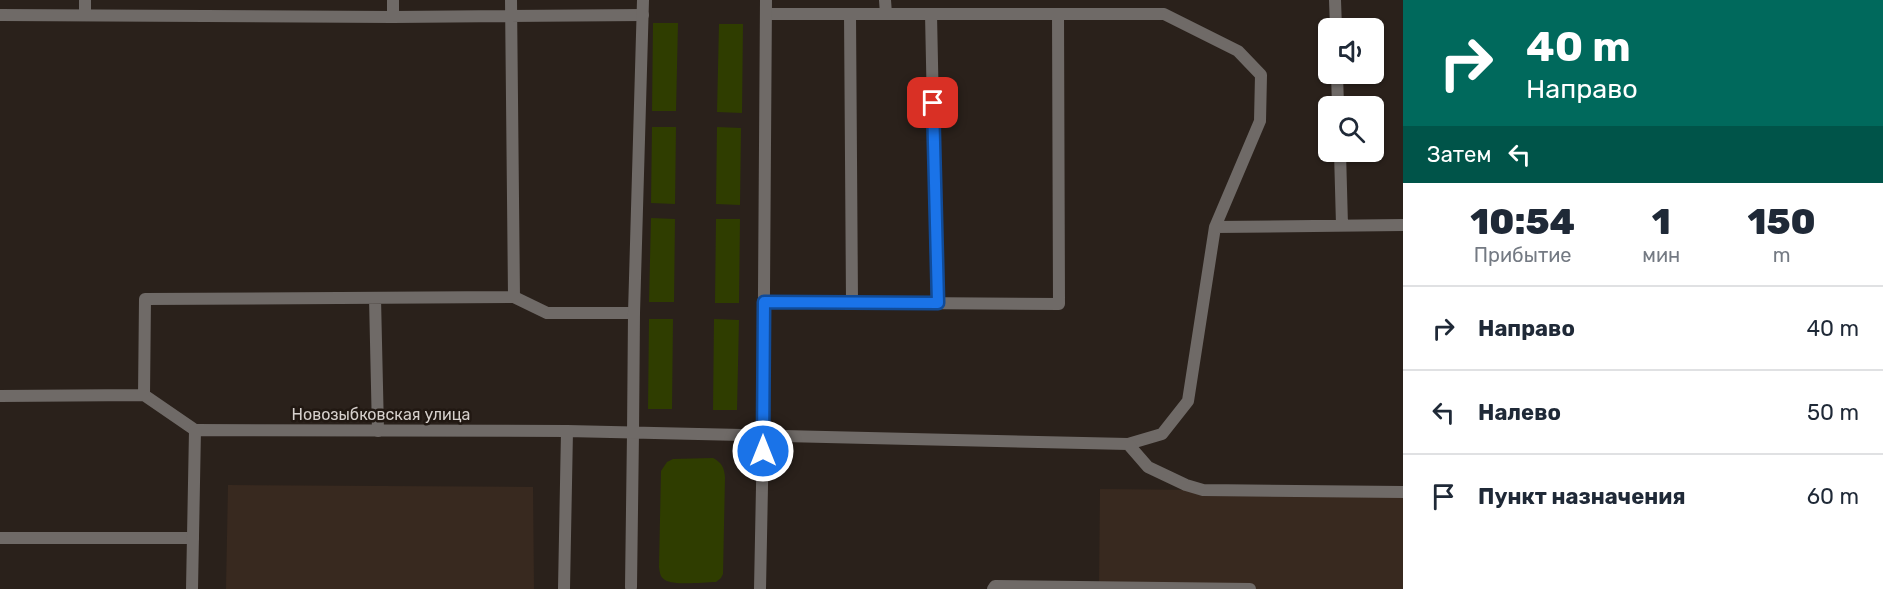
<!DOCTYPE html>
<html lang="ru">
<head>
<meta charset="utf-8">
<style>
  body { margin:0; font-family:Rubik,sans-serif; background:#f2f2f3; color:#1f2937; height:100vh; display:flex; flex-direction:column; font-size:22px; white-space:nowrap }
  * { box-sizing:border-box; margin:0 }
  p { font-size:20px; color:#747a83 }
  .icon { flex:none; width:33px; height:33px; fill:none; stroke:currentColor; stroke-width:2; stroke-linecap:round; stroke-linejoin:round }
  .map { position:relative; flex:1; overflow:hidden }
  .panel { display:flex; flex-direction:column; background:#fff; width:480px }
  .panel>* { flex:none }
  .banner { background:#00695c; color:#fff; overflow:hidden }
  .buttons { position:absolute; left:1318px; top:18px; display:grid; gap:12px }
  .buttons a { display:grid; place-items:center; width:66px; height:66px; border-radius:9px; background:#fff; box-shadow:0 2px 4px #0004; font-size:30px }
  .pin { position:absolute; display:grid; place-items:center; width:51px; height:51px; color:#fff; margin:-26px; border-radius:12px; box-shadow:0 3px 9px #0006 }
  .me { position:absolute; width:66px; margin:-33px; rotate:0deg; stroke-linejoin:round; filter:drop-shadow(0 0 4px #0008) }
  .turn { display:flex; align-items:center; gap:21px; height:126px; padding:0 24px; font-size:27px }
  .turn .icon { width:78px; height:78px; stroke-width:2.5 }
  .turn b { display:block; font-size:42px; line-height:51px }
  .then { display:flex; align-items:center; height:57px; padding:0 24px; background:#0003; gap:12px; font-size:22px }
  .eta { display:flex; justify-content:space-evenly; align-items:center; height:102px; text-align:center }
  .eta b { font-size:36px; font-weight:800; line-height:42px }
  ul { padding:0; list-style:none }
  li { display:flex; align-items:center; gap:18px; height:84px; padding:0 24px; border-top:2px solid #e0e1e3 }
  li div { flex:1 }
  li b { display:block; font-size:22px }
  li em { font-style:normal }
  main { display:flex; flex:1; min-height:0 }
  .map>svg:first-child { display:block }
  .built { fill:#38291f }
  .green { fill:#2f3d00 }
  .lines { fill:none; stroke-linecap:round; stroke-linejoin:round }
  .service { stroke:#6f6a67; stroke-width:12 }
  .minor { stroke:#6f6a67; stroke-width:12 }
  .route-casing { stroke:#114b97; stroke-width:15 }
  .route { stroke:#1a73e8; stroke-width:10 }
  .labels { text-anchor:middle; stroke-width:5; stroke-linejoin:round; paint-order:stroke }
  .street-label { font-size:16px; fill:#d6d0cc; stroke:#211812 }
</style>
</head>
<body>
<main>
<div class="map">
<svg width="1403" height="589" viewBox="0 0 1403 589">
  <rect width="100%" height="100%" fill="#2a211b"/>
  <!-- built -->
  <path class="built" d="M228,485L533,487L534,589H226Z
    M1100,489L1403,492V589H1099Z"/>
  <!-- green -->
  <path class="green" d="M653,23H678L676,111H652Z
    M719,24H743L742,113L717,112Z
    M652,127H676L675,204L651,203Z
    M717,127L741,128L740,205L716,204Z
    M651,218L675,219L674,302H649Z
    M716,219H740L739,303H715Z
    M649,319H673L672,409H648Z
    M714,319L739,320L737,410H713Z
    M713,458C722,463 724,467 725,477L723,574L721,578L716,582C704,582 675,586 665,580C660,577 660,573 659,567L661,471L667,462L673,459Z"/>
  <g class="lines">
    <!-- service -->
    <path class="service" d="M85,0V15
      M511,0L514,297
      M885,0L886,14
      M1335,0L1336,28
      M766,14H1164L1238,51L1261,75L1260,121L1215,227
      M850,14L852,302
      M931,14L937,303
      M0,15L393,17L643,15
      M393,17V0
      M1337,74L1338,106
      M1340,152L1342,225
      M375,298L378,431
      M764,302L1059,304L1058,14
      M144,395L145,299L514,297L547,313H634
      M0,396L144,395L195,430
      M1128,444L1162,434L1188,401L1215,227L1403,225
      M0,538H193
      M631,587L633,433
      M760,589L763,435
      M993,589L995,586L1250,589"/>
    <!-- minor -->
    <path class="minor" d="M633,433L634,313L643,0
      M763,435L766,0
      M192,589L195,430L567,431
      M564,589L567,431L1128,444L1148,467L1186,485L1203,490L1403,492"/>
  </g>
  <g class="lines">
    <!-- route casing -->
    <g class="route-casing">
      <path id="route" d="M763,451L764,302L938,303L933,103"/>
    </g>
    <!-- route -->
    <use href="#route" class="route"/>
  </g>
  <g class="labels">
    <!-- street labels -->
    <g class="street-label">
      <text x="381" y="420">Новозыбковская улица</text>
    </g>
  </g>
</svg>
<div class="buttons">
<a><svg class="icon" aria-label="sound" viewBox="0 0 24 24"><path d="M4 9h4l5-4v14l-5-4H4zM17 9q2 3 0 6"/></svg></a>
<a><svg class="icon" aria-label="search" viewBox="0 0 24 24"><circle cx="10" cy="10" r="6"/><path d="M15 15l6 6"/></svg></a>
</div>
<div class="pin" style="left:933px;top:103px;background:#d93025"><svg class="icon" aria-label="arrive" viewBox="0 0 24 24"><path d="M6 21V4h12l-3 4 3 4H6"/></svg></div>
<svg class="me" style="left:763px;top:451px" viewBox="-20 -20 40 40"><circle r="17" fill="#1a73e8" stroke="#fff" stroke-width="3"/><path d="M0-11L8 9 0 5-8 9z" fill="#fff"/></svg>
</div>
<section class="panel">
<div class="banner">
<div class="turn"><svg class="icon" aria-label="right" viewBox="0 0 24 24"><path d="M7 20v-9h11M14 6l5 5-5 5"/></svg><div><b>40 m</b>Направо</div></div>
<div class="then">Затем<svg class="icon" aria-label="left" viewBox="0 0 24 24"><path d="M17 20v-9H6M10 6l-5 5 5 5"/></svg></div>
</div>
<div class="eta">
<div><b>10:54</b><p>Прибытие</p></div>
<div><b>1</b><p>мин</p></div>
<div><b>150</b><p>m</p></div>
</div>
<ul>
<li><svg class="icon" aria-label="right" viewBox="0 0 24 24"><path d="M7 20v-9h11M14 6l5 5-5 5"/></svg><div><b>Направо</b></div><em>40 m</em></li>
<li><svg class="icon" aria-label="left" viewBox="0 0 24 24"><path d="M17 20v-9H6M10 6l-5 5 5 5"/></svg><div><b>Налево</b></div><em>50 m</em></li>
<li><svg class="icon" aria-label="arrive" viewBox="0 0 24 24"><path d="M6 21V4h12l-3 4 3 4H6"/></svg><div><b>Пункт назначения</b></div><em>60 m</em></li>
</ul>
</section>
</main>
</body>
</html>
